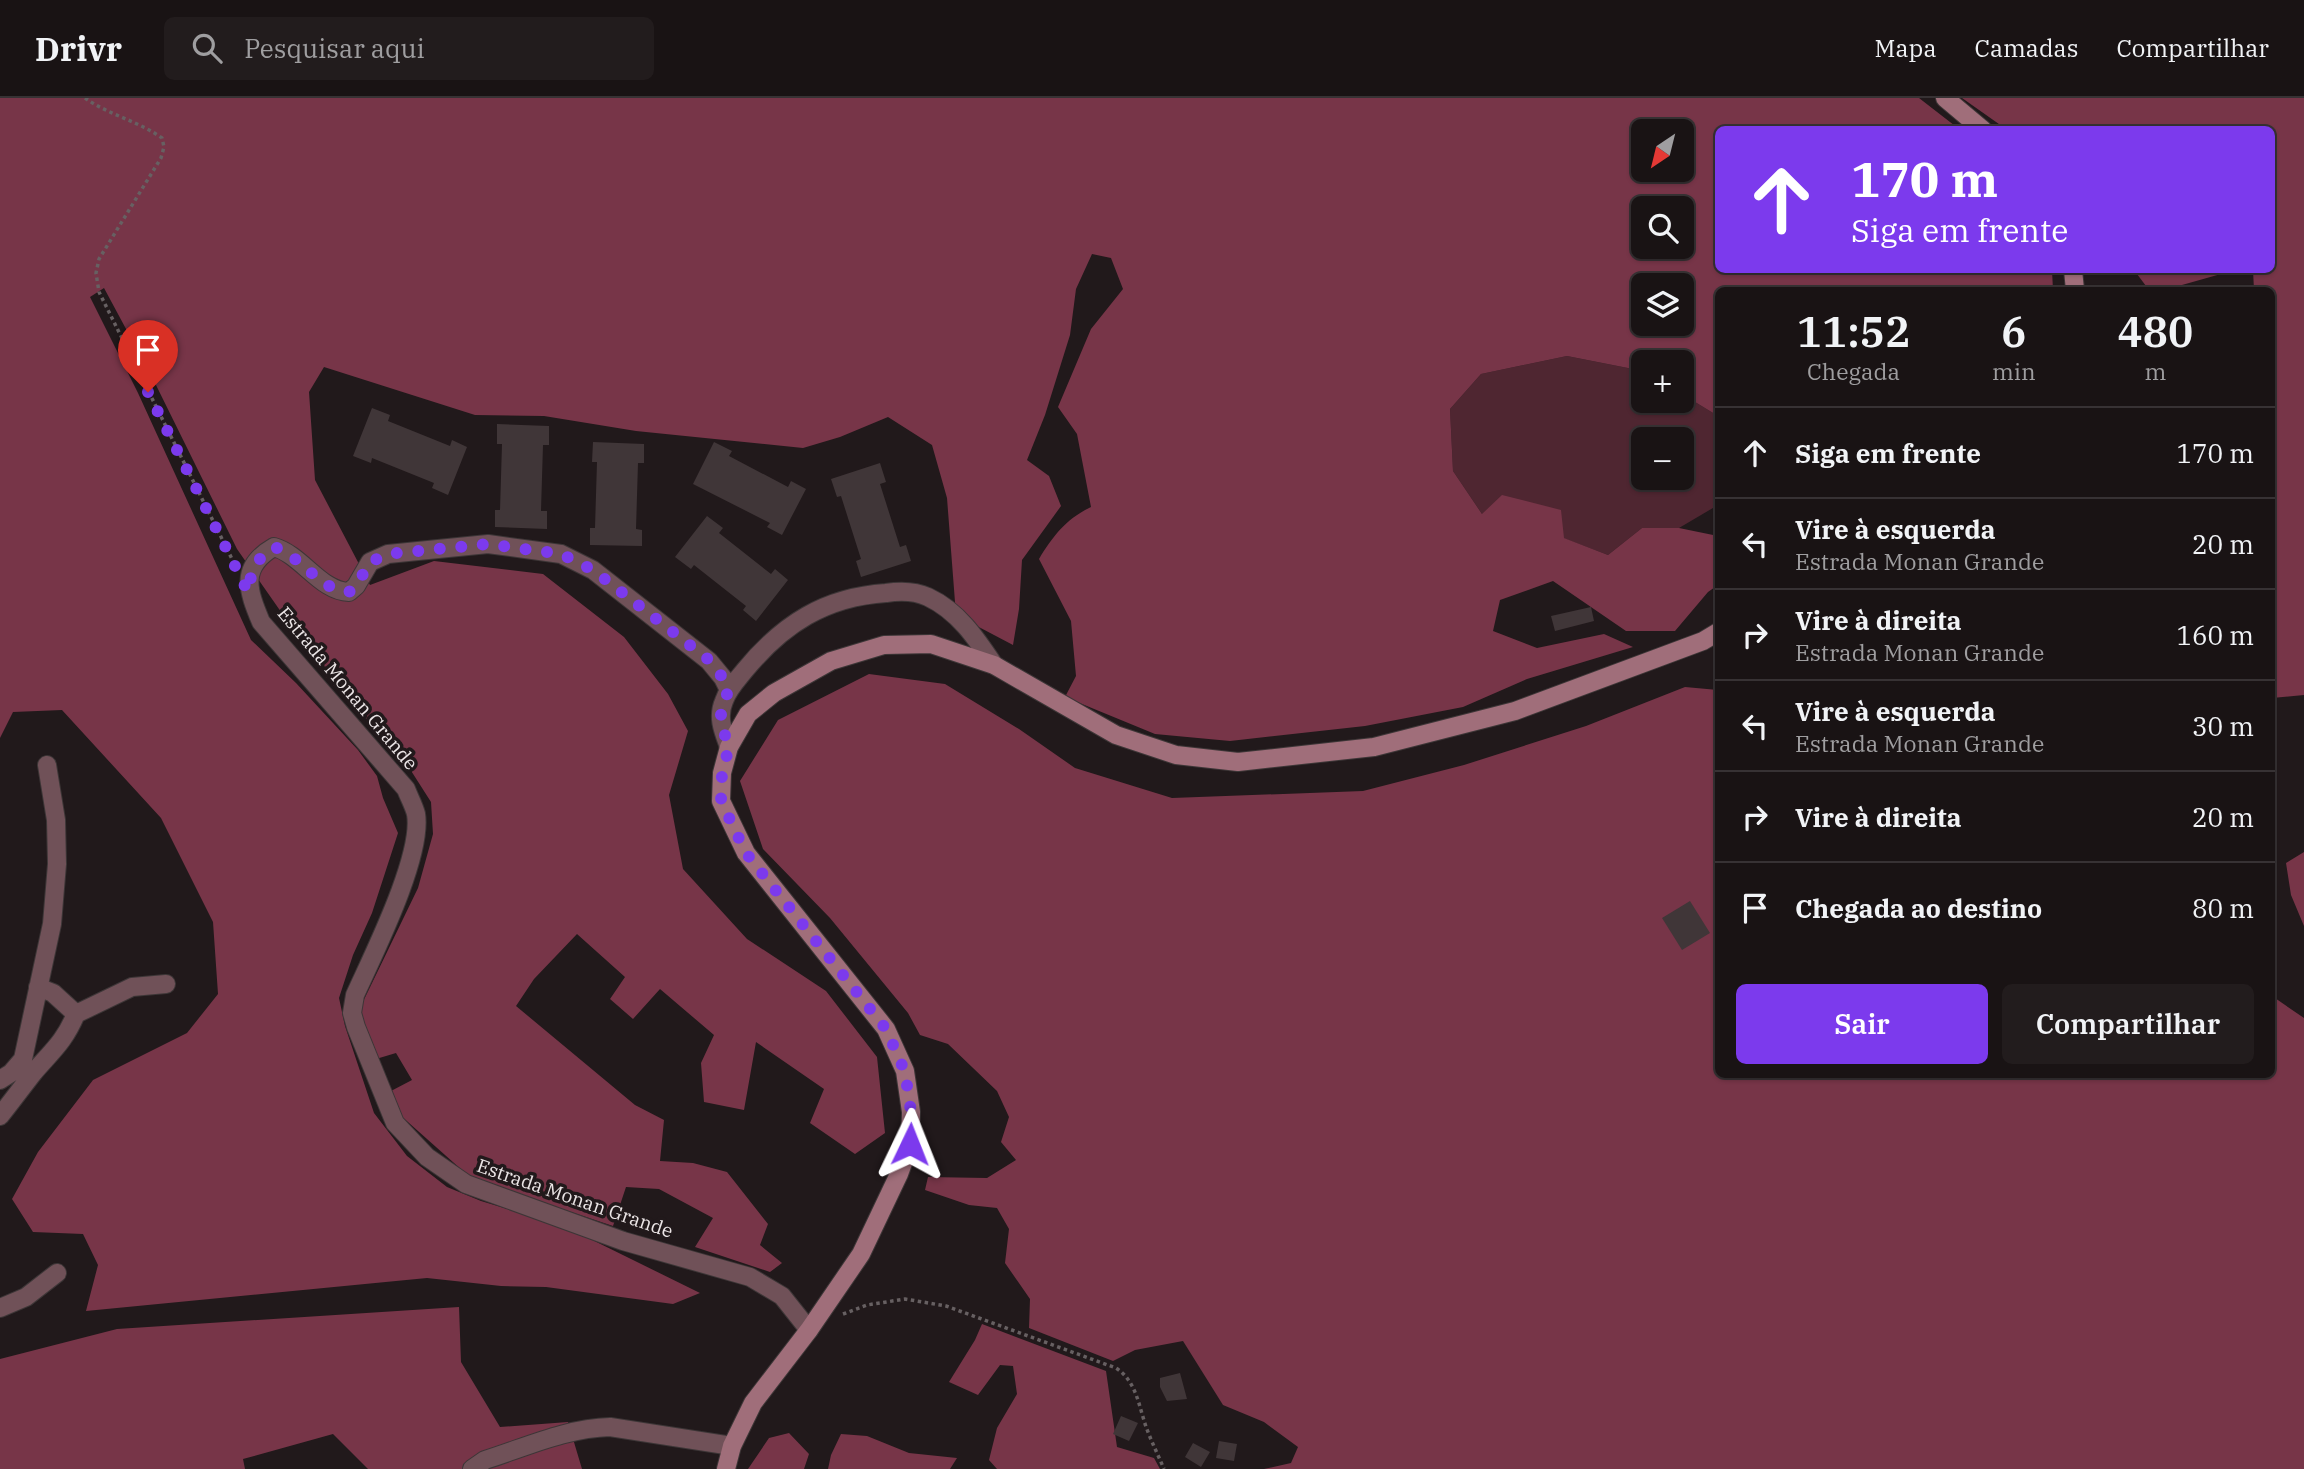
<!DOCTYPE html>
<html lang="pt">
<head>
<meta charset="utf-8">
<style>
  body { margin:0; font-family:"IBM Plex Serif",serif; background:#221c1d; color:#f1f3f6; height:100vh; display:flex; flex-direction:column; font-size:26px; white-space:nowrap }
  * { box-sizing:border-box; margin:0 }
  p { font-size:23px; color:#9f9ea0 }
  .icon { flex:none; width:38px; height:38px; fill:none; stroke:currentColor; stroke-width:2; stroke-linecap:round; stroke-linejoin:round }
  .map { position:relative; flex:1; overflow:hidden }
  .sheet { position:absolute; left:1715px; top:189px; width:560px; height:791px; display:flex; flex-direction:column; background:#191314; border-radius:10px; box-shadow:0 2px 5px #0004,0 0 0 2px #373234 }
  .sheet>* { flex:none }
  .hud { position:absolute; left:1715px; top:28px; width:560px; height:147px; border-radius:10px; box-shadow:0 2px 5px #0004,0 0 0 2px #373234; background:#7c3aed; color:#fff; overflow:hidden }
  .needle { width:46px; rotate:215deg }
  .fabs { position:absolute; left:1631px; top:21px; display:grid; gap:14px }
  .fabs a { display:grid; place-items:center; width:63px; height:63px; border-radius:10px; background:#191314; box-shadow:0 2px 5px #0004,0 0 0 2px #373234; font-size:35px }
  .pin { position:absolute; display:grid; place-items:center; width:60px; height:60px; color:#fff; margin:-72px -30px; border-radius:50% 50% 50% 0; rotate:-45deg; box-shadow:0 0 7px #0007 }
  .pin .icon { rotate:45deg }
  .me { position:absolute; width:77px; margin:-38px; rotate:2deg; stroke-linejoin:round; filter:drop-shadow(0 0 5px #0008) }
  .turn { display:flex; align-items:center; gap:24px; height:147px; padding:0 21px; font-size:32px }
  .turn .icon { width:91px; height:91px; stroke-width:2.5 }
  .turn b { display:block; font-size:49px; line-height:60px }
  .eta { display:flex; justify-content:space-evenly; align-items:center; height:119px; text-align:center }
  .eta b { font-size:42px; font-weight:600; line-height:49px }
  .action { display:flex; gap:14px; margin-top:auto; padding:14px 21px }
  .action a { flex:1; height:80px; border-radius:10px; background:#7c3aed; color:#fff; font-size:28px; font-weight:600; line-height:80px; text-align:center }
  .action a+a { background:#221c1d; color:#f1f3f6 }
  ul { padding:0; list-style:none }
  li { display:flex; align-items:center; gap:21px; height:91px; padding:0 21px; border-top:2px solid #373234 }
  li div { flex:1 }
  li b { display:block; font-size:26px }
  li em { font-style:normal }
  header { display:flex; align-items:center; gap:42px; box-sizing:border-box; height:98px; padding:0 35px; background:#191314; border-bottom:2px solid #373234 }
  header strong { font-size:33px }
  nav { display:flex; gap:38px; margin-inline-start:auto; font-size:24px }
  .search { width:490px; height:63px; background:#221c1d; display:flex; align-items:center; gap:18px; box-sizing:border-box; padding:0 24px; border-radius:10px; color:#9f9ea0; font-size:26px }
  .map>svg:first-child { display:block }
  .green { fill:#4f2631; fill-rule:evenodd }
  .forest { fill:#773548; fill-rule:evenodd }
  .building { fill:#403638 }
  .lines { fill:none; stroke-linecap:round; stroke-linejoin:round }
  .street-casing { stroke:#3d3637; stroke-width:20 }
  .secondary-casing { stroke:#3d3637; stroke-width:20 }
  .path { stroke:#676062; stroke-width:3.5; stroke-dasharray:3.5 3.5; stroke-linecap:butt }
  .street { stroke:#705158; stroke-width:18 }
  .secondary { stroke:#a06e7a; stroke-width:18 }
  .route { stroke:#7c3aed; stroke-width:12; stroke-dasharray:0 21.6 }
  .labels { text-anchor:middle; stroke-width:7; stroke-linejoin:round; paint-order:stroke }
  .street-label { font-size:19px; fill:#ebe5e6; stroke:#21191b }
</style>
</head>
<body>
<header>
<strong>Drivr</strong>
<div class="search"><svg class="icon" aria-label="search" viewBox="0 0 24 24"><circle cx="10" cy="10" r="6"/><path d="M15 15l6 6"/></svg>Pesquisar aqui</div>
<nav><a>Mapa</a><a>Camadas</a><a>Compartilhar</a></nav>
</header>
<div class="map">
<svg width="2304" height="1371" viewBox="0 0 2304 1371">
  <rect width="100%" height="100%" fill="#21191b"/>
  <!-- green -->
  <path class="green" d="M1567,258L1643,273V303H1682V296L1718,318V407L1679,430H1642L1608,457L1563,440L1482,416L1453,373L1450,311L1481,276ZM1643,341H1682V380H1643Z"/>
  <!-- forest -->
  <path class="forest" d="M0,0H1919L1959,31L1718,32V172H2052L2053,192H1718V318L1682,296V264H1643V273L1567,258L1481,276L1450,311L1453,373L1482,416L1502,397L1561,412L1564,440L1608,457L1642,430H1679L1718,438V487L1708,494L1675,533H1626L1553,483L1500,502L1493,533L1537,550L1604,536L1633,549L1527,581L1463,609L1365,628L1230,643L1155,636L1065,599L1076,578L1071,523L1039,461C1053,438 1066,421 1091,409L1077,336L1058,309L1091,231L1123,191L1111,160L1092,156L1076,191L1070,237L1045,317L1027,362L1049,378L1061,408L1022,462L1019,511L1013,547L956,517L947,400L932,347L888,319L840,339L803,350L636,333L544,318L475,317L324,269L309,294L315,382L370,487L434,463L543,476L624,539L668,596L688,633L669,697L683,771L747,841L826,893L877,959L885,1035L855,1056L810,1025L824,991L756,944L744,1012L704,1004L701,965L714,937L660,891L633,921L610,901L625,879L577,836L534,881L516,908L635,1007L664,1022L660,1063L693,1065L727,1074L768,1126L760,1147L782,1165L770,1174L695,1149L713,1120L659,1091L626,1089L613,1128L472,1081L400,1017L391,993L412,982L396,955L376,961L357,916L418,790L433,736L431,704L401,657L330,584L237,451L154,283L104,190L90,199L138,295L251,542L296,585L358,652L377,678L383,700L398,735L372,815L353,857L339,900L345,928L374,1015L407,1058L447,1089L481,1103L564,1128L700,1195L673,1206L546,1189L501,1188L427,1180L86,1213L98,1167L83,1136L33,1134L12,1101L38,1054L93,982L187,935L218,896L213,824L161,720L62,612L13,614L0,640ZM1643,33H1682V72H1643ZM1643,110H1682V149H1643ZM1643,187H1682V226H1643Z
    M1962,0H2304V597L2272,600V192H2254L2253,172H2272V32L2006,31Z
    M2134,172H2235L2182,187L2183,192H2149Z
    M869,576L945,586L1019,631L1075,670L1172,700L1363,693L1464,667L1586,628L1685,589L1718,592V976H2272V898L2304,920V1371H1264L1291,1365L1298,1349L1264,1324L1223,1307L1183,1243L1135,1252L1113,1263L1029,1230L1030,1201L1005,1165L1009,1131L997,1110L969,1107L925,1092L928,1079L987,1080L1016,1062L1001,1044L1009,1019L997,993L948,946L920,937L908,915L830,820L763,751L740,683L778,622Z
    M2304,754V828L2291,797L2286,765Z
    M459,1209L461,1264L500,1329L568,1324L582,1371H368L333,1336L243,1361L245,1371H0V1261L117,1231Z
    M982,1226L1106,1273L1117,1349L1154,1360L1160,1371H997L989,1362L997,1330L1017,1296L1013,1268L1000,1267L978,1297L949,1284L975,1242Z
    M789,1335L809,1356L804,1371H748L769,1340Z
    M841,1336L867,1338L909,1355L957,1360L950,1371H828L831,1357Z"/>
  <!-- building -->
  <path class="building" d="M372,310L390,317L388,323L450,348L452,342L467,349L448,397L432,390L434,385L372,360L371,365L353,358Z
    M497,326L549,328V347H543L541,413H547V431L495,429V412H500L502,346H497Z
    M593,344L644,346V365H638L636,431L642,432V448L590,447V430H595L597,364H592Z
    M714,344L732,353L729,358L788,389L791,383L806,391L782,437L767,429L770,425L693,386Z
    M880,365L886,384L880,386L900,449L906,447L911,463L861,479L856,463L861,461L841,398L837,399L831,381Z
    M707,418L723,430L719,435L771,476L775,471L788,482L756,523L743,512L746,508L694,467L691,471L675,459Z
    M1591,509L1594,523L1555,533L1551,518Z
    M1690,803L1710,835L1682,852L1662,820Z
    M1180,1275L1187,1301L1167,1303L1160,1289V1280Z
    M1121,1318L1138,1325L1129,1343L1113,1336Z
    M1219,1343L1237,1346L1234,1363L1216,1360Z
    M1193,1345L1210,1354L1201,1369L1185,1359Z"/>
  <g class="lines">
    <!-- street casing -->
    <g class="street-casing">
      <path id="street" d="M729,592L723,580L709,563L593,472L561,456L488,446L388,456L370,464L356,488L349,494C320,493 302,457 274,449C239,469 248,493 261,524L406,691C409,699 414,708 416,716C423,758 373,857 355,897L352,915L356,929L395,1025L427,1059L466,1086L623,1143L750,1179L782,1198L809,1232
        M729,649C723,633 717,619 724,603C728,591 737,582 745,572C783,526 825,499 886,495C899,493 915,493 928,499C958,513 976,540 994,567
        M38,889L53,895L76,916
        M0,982L11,975L23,961L52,826L57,766L56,722L47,667
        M0,1018C12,1003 23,988 34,974C53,952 64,944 76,916L132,889L166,886
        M0,1210L26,1199L57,1175
        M472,1371L485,1362C526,1349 567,1330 610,1329L732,1348"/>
    </g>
    <!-- secondary casing -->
    <g class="secondary-casing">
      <path id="secondary" d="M1945,0L1983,32
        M2073,172L2075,192
        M726,1371L732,1348L753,1305L809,1232L861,1156L899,1076L910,1046L911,1014L905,973L886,931L746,755L721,703L722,675L729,649L748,616L774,595L831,563L884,547L931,546L994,567L1116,637L1176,657L1238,664L1374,649L1515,613L1703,543L1718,534"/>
    </g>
    <!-- path -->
    <path class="path" d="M85,0C109,17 138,23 162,40L164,49L161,60L99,161L96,175L99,194L235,467
      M843,1216L867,1207L905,1201L946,1208L1116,1270C1138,1284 1139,1312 1148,1334C1153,1347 1159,1359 1164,1371"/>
    <!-- street -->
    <use href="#street" class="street"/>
    <!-- secondary -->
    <use href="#secondary" class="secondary"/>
  </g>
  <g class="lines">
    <!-- route -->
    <path class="route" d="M148,294L248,494C251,473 256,460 274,449C302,458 320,493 349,494L356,488L370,464L388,456L488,446L561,456L593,472L709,562L723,580L729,592L723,604L720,623L729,649L722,675L721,703L746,755L886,931L905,974L911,1014L910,1046"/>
  </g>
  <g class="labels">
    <!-- street labels -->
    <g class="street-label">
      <text transform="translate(348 590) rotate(50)" y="7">Estrada Monan Grande</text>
      <text transform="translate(575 1100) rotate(19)" y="7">Estrada Monan Grande</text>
    </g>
  </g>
</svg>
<div class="fabs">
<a><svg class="needle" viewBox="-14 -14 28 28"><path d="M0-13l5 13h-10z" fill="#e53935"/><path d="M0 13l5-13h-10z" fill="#9f9ea0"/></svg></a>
<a><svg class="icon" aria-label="search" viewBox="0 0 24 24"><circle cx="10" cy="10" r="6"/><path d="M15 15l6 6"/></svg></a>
<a><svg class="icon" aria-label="layers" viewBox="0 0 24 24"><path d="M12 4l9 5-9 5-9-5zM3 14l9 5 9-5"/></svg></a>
<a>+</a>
<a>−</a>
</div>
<div class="pin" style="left:148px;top:294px;background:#d93025"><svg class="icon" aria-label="arrive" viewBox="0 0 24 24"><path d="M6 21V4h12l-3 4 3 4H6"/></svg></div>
<svg class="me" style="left:910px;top:1046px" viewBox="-20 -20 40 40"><path d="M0-17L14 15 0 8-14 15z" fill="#7c3aed" stroke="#fff" stroke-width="4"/></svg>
<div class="hud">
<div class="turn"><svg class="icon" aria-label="ahead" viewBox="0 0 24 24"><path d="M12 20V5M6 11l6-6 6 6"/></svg><div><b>170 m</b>Siga em frente</div></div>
</div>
<section class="sheet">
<div class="eta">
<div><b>11:52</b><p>Chegada</p></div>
<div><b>6</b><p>min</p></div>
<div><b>480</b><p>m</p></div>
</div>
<ul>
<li><svg class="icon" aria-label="ahead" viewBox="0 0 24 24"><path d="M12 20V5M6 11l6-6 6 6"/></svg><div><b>Siga em frente</b></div><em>170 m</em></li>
<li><svg class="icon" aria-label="left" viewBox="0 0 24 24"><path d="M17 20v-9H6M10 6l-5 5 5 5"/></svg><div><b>Vire à esquerda</b><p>Estrada Monan Grande</p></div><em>20 m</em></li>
<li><svg class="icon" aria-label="right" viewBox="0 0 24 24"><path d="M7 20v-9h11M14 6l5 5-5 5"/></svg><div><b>Vire à direita</b><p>Estrada Monan Grande</p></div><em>160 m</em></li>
<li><svg class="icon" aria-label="left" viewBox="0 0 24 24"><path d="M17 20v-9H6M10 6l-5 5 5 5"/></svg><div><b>Vire à esquerda</b><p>Estrada Monan Grande</p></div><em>30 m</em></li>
<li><svg class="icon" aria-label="right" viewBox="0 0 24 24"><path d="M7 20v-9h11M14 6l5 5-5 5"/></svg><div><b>Vire à direita</b></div><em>20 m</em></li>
<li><svg class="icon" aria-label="arrive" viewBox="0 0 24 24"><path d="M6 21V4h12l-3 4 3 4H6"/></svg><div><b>Chegada ao destino</b></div><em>80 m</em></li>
</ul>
<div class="action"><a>Sair</a><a>Compartilhar</a></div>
</section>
</div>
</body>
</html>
